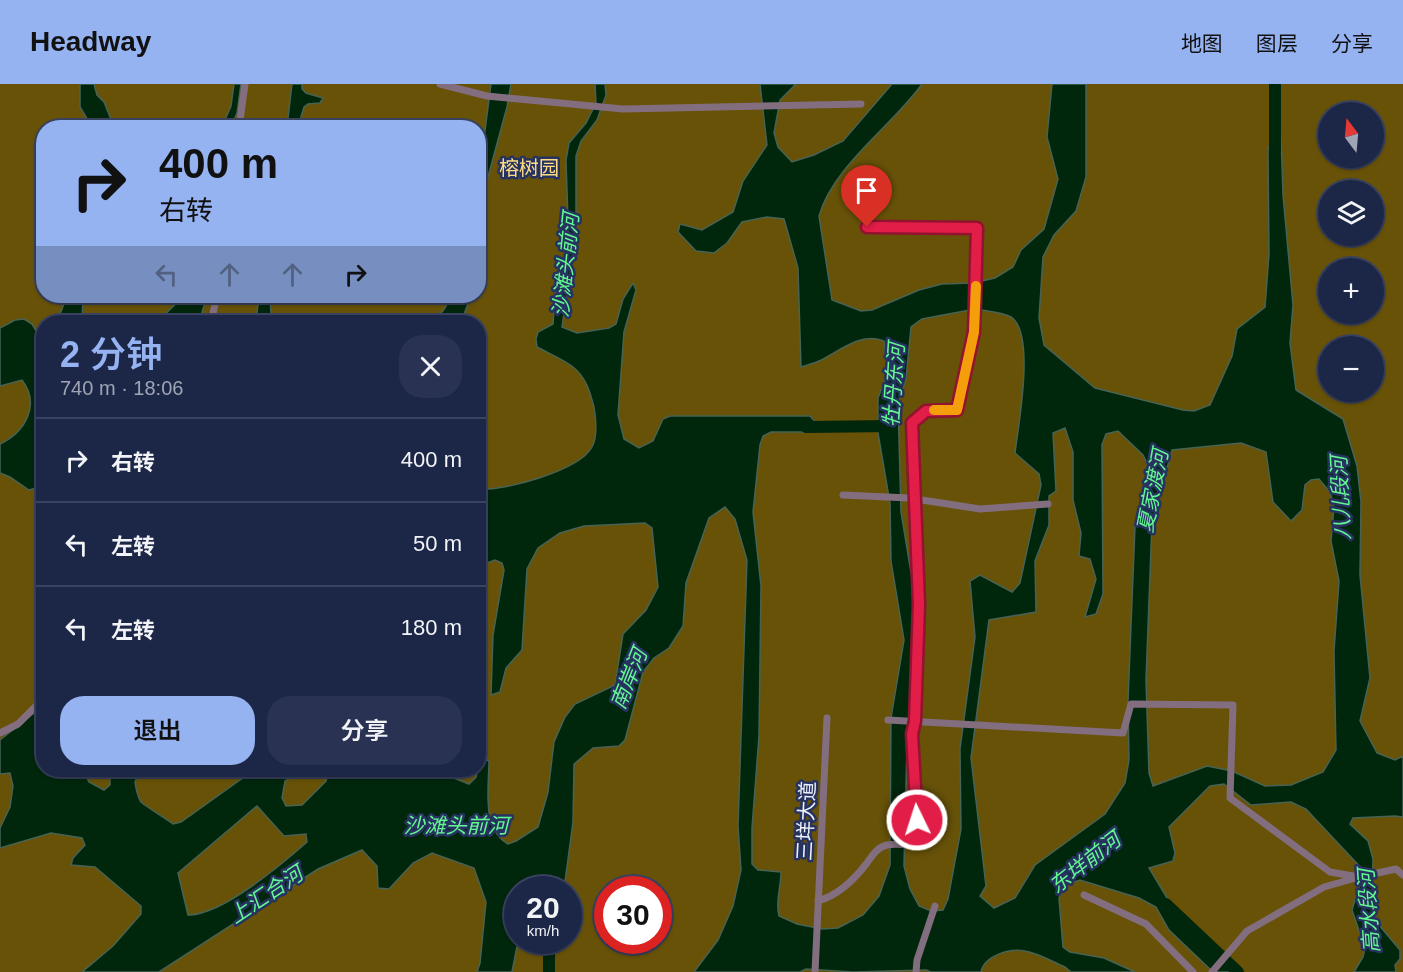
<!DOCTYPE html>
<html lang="zh">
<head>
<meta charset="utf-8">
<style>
  body { margin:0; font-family:Helvetica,"Noto Sans SC",sans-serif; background:#293252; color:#f1f3f6; height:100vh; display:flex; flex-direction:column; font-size:22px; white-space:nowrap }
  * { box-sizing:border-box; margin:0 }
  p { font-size:20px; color:#a0a5b4 }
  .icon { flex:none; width:33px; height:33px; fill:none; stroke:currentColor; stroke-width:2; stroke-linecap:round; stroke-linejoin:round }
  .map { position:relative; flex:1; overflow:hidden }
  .sheet { position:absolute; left:36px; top:231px; width:450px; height:462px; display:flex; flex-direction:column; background:#1c2647; border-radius:24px; box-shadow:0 2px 4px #0004,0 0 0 2px #3a4360 }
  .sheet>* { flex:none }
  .guide { position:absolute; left:36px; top:36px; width:450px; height:183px; border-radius:24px; box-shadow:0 2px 4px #0004,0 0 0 2px #3a4360; background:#95b2f1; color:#111; overflow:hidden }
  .needle { width:39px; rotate:344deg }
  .tools { position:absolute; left:1318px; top:18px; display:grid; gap:12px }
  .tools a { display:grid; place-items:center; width:66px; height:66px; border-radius:50%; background:#1c2647; box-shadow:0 2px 4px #0004,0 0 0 2px #3a4360; font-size:30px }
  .speed { position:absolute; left:504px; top:792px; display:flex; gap:12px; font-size:30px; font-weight:700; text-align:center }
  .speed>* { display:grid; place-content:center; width:78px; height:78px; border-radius:50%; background:#1c2647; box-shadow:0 2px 4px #0004,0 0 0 2px #3a4360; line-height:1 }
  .speed small { font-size:15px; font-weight:400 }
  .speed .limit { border:9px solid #d22; background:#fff; color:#111 }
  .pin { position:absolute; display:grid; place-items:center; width:51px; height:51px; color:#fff; margin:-62px -26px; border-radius:50% 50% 50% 0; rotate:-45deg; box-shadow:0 0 6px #0007 }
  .pin .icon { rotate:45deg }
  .me { position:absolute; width:66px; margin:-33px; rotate:356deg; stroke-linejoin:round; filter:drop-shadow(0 0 4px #0008) }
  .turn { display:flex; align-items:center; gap:21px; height:126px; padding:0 24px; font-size:27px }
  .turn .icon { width:78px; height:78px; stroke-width:2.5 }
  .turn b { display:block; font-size:42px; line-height:51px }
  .lanes { display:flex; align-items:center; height:57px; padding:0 24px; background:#0003; justify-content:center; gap:30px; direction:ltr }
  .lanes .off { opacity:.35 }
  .round { display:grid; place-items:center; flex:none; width:63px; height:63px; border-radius:24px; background:#293252 }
  .summary { display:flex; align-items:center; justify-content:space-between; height:102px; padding:0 24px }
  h1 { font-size:36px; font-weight:600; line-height:45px; color:#95b2f1 }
  .cta { display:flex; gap:12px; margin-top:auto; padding:12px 24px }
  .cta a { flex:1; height:69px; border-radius:24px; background:#95b2f1; color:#111; font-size:24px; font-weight:600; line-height:69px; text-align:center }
  .cta a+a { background:#293252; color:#f1f3f6 }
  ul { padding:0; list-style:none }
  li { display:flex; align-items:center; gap:18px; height:84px; padding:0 24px; border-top:2px solid #3a4360 }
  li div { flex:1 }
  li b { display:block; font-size:22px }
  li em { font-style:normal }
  header { display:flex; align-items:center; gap:36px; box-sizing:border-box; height:84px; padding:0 30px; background:#95b2f1; color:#111 }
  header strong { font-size:28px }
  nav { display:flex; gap:33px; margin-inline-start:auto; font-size:21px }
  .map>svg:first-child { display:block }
  .green { fill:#675208; fill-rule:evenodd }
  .water { fill:#00260c; stroke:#476354; stroke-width:1.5; fill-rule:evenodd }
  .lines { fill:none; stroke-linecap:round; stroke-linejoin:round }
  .river { stroke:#00260c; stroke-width:12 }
  .street { stroke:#836e80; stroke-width:7 }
  .route-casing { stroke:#92132f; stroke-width:15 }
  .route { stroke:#e11d48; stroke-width:10 }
  .slow { stroke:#f59e0b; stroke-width:10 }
  .labels { text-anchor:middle; stroke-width:5; stroke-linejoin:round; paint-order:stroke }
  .park-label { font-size:20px; fill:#fddd84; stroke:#26325f }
  .street-label { font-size:20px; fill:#eef2fd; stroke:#26325f }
  .water-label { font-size:21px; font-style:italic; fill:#62f790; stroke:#26325f }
</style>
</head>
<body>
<header>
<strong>Headway</strong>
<nav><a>地图</a><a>图层</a><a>分享</a></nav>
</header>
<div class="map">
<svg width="1403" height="888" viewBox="0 0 1403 888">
  <rect width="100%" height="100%" fill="#26325f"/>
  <!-- green -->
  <path class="green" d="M0,0H1403V888H0ZM1329,28H1374V74H1329ZM44,44H478V212H44ZM1329,106H1374V152H1329ZM1329,184H1374V230H1329ZM44,238H478V686H44ZM1329,262H1374V308H1329ZM518,806H568V856H518ZM608,806H658V856H608Z"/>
  <!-- water -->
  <path class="water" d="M80,0H94L97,11L104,18L114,43H92L80,23Z
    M234,0H241L237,29L231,43H222L231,22Z
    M292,0H302V5L306,9L323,14L320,19L308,20L304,23L298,43H287Z
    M491,0H511L507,23L485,104L479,157V70L483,62Z
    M595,0H605L606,11L597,36L581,57L576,72V149L562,243L577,249L609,244L616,240L623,215L633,199L636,206L624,248L618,331L624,355L639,364L653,357L663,335L670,332H810L824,348H771L763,352L760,361L753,428L761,502L759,652L752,744V780L758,786L781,788C781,804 775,817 779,832L797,840L822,845L838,844L863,831L879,812L890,781L891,634L904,556L891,477L890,419L878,349V314L887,291L884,257C862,247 838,268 819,277C813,280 807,281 801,283L798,184L784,135L767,133L742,138L727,159L714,169L696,167L678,148L680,140L702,146L733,128L743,97L767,61L760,0H796L780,16L774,49L778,63L792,78L814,71L843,57L892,0H922C892,42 833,82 819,132L832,216L861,227L872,226L919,206L942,200L973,199L995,194L1013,183L1021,166L1044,145L1058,95L1047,53L1052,0H1086V93L1076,127L1054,151L1043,173L1039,234L1044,261L1095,304L1183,326L1194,327L1210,321L1232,272L1237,245L1265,223L1269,170L1268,67L1272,50H1281L1283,111L1293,221L1290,259L1296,306L1343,335L1357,382L1361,418L1360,491L1370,594L1360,637L1377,669L1395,676L1403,672V733L1395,732L1353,734L1350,740L1368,757L1373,775L1372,826L1379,841L1400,866V875L1395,881L1396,888H1354L1363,873L1365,864L1352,826L1364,787L1306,725L1291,718L1251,721L1224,700L1210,702L1169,743L1175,769L1173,777L1149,784L1185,844L1240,888H1213L1169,846L1156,823L1139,814L1080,796L1064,801L1059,814L1063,863L1070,868L1104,874L1135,888H1071L1065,883C1053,878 1038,869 1025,867C1009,864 984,872 981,888H931L926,886L853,888L806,885L800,888H694L718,856L733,822L741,786L738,742L747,476L735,435L725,423L709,434L686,499L683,542L669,564L654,574L643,588L625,656L619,662L593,664L574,680L573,738L564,805L518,806V857L512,888H477L480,879L486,818L474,784L432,769L413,779L389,805L378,804L377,782L362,766L318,785L159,888H82L113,862L141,830V822L95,783L71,781L73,774L85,761L82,754L51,749L0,764V744L10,723L13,702L10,689L0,690V656L43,622L44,686H83L89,698L104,706L110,701V686H141L135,698C136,705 137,712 141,718C142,720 168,736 173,740L181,738L254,686H305L285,697L282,714L286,722L302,721L326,697L329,686H446L454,694L469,700L476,693L481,673L489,677C489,703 481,745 508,760L516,757L538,743L548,708L554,658L565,633L575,620L615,601L623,550L646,526L658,503L652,444L645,439L584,442L560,449L538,464L527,485L522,566L506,584L500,608L491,611L493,551L504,486L502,479L495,476L479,482V405C504,407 579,387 592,363C598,352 596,335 594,323C590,308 586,293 573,283C563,275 548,269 537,263L536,255L538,248L553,240L555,214L569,166L566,76L569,59L586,39L596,19ZM975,225C985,227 1002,228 1011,233C1036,249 1018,343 1015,369L1039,390L1041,401L1020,499L1012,508L980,491L970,497L975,553L960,665L961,745L948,815L943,826L931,827L919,822L910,805L904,782L907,662L920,543L901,428L898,319L906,295L911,243L922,235ZM1065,344L1073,368V416L1081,449L1079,472L1090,475L1096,495L1085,533L1096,530L1103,510L1102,361L1106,350L1118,347L1143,371L1148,382L1146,405L1135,442L1128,617L1129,676L1125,699L1105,730L1035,781L1015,814L994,824L980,812L986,802L971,674L989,536L1036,528L1035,477L1049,441V412L1056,407L1053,349ZM1241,359L1266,368L1273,418L1291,437L1302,426L1305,401L1311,396L1319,395L1330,408L1334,423L1331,457L1339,497L1334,567L1336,666L1323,688L1291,701L1265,702L1232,687L1207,682L1153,702L1149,689L1146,596L1152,438L1172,366ZM257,722L284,752L306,750L307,758C282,780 222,831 188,831L178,789Z
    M67,212H83L82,238H57Z
    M184,212H207L200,235L196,238H150L162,233Z
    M259,212H270L271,230L268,238H256Z
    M450,212H471L461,238H421C438,234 445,229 450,212Z
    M24,235L32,240L40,254L44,253L43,396L40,403L29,406L10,393L0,389V360C25,348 41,321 22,296L0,302V244L15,236Z"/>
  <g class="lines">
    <!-- river -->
    <path class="river" d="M1275,65V0
      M806,343L891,342
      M1166,820L1238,888
      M549,888V856"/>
    <!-- street -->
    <path class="street" d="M440,0L487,12L623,25L861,20
      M239,44L245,0
      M211,238L217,212
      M843,411L909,414L980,425L1048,420
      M888,636L1123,649L1131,620L1233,621L1230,714L1330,788L1359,793
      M0,649L18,640L44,614
      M1084,811L1146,840L1193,888
      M818,817C839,811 854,796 867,779C872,772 877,763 887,761C896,759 907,761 916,762L918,757L912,650L915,637L919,520L912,339L926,327L957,325L974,248L977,144L867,143
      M815,888L827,634
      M916,888L917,876L935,822
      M1212,888L1247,847L1324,803L1359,793L1396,785L1403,791"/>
  </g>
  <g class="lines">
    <!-- route casing -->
    <g class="route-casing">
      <path id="route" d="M867,143L977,144L974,248L957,326L926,327L912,339L919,520L915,637L912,650L917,736"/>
    </g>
    <!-- route -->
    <use href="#route" class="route"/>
    <!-- slow -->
    <path class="slow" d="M934,326H957L974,248L976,202"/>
  </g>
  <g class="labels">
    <!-- park labels -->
    <g class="park-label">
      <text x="529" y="91">榕树园</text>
    </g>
    <!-- street labels -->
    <g class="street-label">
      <text transform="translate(806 737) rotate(-87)" y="7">三垟大道</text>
    </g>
    <!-- water labels -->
    <g class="water-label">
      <text transform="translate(566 181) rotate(-84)" y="7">沙滩头前河</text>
      <text transform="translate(894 301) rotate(-86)" y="7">牡丹东河</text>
      <text transform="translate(1153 407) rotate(-79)" y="7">夏家渡河</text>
      <text transform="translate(1341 414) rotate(-93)" y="7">八儿段河</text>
      <text transform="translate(629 595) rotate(-68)" y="7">南岸河</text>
      <text x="456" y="749">沙滩头前河</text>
      <text transform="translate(1085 779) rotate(-38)" y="7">东垟前河</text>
      <text transform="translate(266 811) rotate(-34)" y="7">上汇合河</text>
      <text transform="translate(1369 827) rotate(-94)" y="7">高水段河</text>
    </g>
  </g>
</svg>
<div class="tools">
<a><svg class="needle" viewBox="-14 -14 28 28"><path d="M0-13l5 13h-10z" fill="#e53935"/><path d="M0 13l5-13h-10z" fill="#a0a5b4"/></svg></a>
<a><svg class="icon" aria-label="layers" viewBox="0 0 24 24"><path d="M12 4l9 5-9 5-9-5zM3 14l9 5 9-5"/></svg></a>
<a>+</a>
<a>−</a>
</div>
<div class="speed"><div>20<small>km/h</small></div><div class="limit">30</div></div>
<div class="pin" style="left:867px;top:143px;background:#d93025"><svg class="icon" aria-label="arrive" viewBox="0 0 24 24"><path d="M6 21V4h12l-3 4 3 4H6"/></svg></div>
<svg class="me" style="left:917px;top:736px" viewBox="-20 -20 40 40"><circle r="17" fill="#e11d48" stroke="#fff" stroke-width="3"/><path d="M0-11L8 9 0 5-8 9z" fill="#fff"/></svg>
<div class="guide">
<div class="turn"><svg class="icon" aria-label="right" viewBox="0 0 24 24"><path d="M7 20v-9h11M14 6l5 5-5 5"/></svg><div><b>400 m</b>右转</div></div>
<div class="lanes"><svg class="icon off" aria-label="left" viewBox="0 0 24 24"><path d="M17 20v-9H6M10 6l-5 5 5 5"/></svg><svg class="icon off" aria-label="ahead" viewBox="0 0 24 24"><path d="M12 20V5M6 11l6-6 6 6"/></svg><svg class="icon off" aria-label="ahead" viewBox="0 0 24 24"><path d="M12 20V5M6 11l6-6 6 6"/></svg><svg class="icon" aria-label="right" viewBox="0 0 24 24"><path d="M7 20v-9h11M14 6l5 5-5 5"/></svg></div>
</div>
<section class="sheet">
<div class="summary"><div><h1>2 分钟</h1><p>740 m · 18:06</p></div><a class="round"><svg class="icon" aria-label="close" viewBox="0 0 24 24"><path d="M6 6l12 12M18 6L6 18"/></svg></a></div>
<ul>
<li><svg class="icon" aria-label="right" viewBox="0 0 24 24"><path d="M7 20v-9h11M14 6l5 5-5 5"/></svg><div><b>右转</b></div><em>400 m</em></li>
<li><svg class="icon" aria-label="left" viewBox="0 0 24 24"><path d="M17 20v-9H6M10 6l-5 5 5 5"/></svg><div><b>左转</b></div><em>50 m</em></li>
<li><svg class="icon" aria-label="left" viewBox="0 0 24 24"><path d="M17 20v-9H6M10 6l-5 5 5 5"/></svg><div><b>左转</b></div><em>180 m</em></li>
</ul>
<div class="cta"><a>退出</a><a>分享</a></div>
</section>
</div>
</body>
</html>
